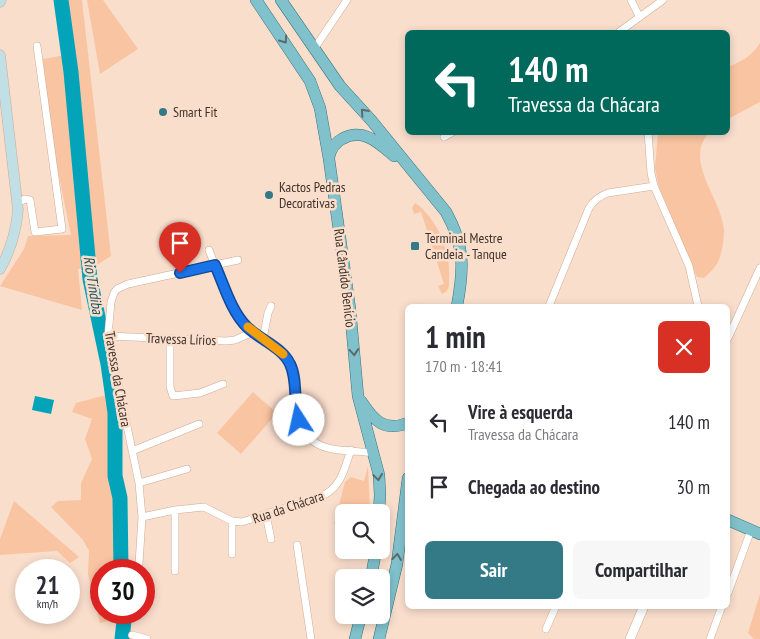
<!DOCTYPE html>
<html lang="pt">
<head>
<meta charset="utf-8">
<style>
  body { margin:0; font-family:"PT Sans Narrow",sans-serif; background:#f7f7f7; color:#2b2b33; height:100vh; display:flex; flex-direction:column; font-size:19px; white-space:nowrap }
  * { box-sizing:border-box; margin:0 }
  p { font-size:16px; color:#7c7c81 }
  .icon { flex:none; width:28px; height:28px; fill:none; stroke:currentColor; stroke-width:2; stroke-linecap:round; stroke-linejoin:round }
  .map { position:relative; flex:1; overflow:hidden }
  .details { position:absolute; left:405px; top:304px; width:325px; height:305px; display:flex; flex-direction:column; background:#fff; border-radius:8px; box-shadow:0 2px 8px #0003 }
  .details>* { flex:none }
  .guide { position:absolute; left:405px; top:30px; width:325px; height:105px; border-radius:8px; box-shadow:0 2px 8px #0003; background:#00695c; color:#fff; overflow:hidden }
  .tools { position:absolute; left:335px; top:504px; display:grid; gap:10px }
  .tools a { display:grid; place-items:center; width:55px; height:55px; border-radius:8px; background:#fff; box-shadow:0 2px 8px #0003; font-size:25px }
  .speed { position:absolute; left:15px; top:559px; display:flex; gap:10px; font-size:25px; font-weight:700; text-align:center }
  .speed>* { display:grid; place-content:center; width:65px; height:65px; border-radius:50%; background:#fff; box-shadow:0 2px 8px #0003; line-height:1 }
  .speed small { font-size:12px; font-weight:400 }
  .speed .limit { border:8px solid #d22; background:#fff; color:#111 }
  .pin { position:absolute; display:grid; place-items:center; width:42px; height:42px; color:#fff; margin:-51px -21px; border-radius:50% 50% 50% 0; rotate:-45deg; box-shadow:0 0 5px #0007 }
  .pin .icon { rotate:45deg }
  .me { position:absolute; width:55px; margin:-28px; rotate:350deg; stroke-linejoin:round; filter:drop-shadow(0 0 4px #0008) }
  .turn { display:flex; align-items:center; gap:18px; height:105px; padding:0 20px; font-size:22px }
  .turn .icon { width:65px; height:65px; stroke-width:2.5 }
  .turn b { display:block; font-size:35px; line-height:42px }
  .round { display:grid; place-items:center; flex:none; width:52px; height:52px; border-radius:8px; background:#f7f7f7 }
  .headline { display:flex; align-items:center; justify-content:space-between; height:85px; padding:0 20px }
  h1 { font-size:30px; font-weight:700; line-height:38px }
  .button { display:flex; gap:10px; margin-top:auto; padding:10px 20px }
  .button a { flex:1; height:58px; border-radius:8px; background:#347986; color:#fff; font-size:20px; font-weight:700; line-height:58px; text-align:center }
  .button a+a { background:#f7f7f7; color:#2b2b33 }
  ul { padding:0; list-style:none }
  li { display:flex; align-items:center; gap:15px; height:65px; padding:0 20px }
  li div { flex:1 }
  li b { display:block; font-size:19px }
  li em { font-style:normal }
  .map>svg:first-child { display:block }
  .green { fill:#f9c4a1 }
  .water { fill:#03a4ba }
  .lines { fill:none; stroke-linecap:round; stroke-linejoin:round }
  .river { stroke:#03a4ba; stroke-width:15 }
  .minor-casing { stroke:#ccab95; stroke-width:8 }
  .tertiary-casing { stroke:#ccab95; stroke-width:10 }
  .secondary-casing { stroke:#ccab95; stroke-width:11 }
  .primary-casing { stroke:#33737c; stroke-width:12 }
  .minor { stroke:#fff; stroke-width:7 }
  .tertiary { stroke:#fff; stroke-width:9 }
  .secondary { stroke:#c0e0e6; stroke-width:10 }
  .primary { stroke:#80c1cc; stroke-width:11 }
  .oneway { stroke:#596b6a }
  .route-casing { stroke:#114b97; stroke-width:12 }
  .route { stroke:#1a73e8; stroke-width:9 }
  .slow { stroke:#f59e0b; stroke-width:9 }
  .poi-dot { fill:#347986; stroke:#fadecc; stroke-width:2 }
  .labels { text-anchor:middle; stroke-width:5; stroke-linejoin:round; paint-order:stroke }
  .poi-label { font-size:14px; fill:#3f3128; stroke:#fadecc; text-anchor:start }
  .street-label { font-size:14px; fill:#3f3128; stroke:#fadecc }
  .water-label { font-size:15px; font-style:italic; fill:#1d535d; stroke:#fadecc }
</style>
</head>
<body>
<div class="map">
<svg width="760" height="639" viewBox="0 0 760 639">
  <rect width="100%" height="100%" fill="#fadecc"/>
  <!-- green -->
  <path class="green" d="M64,0H82L111,256L95,266L78,269L82,310L0,286L24,249L28,236L71,235L52,143L43,59L71,54Z
    M87,0H103L138,49L100,74Z
    M760,43V102L728,119V67C741,62 753,55 760,43Z
    M658,133H709C683,161 722,199 724,230C724,241 722,254 717,264C714,269 708,274 704,278L697,277L659,188L655,168Z
    M415,203C421,206 424,211 429,216C443,235 450,254 449,278C449,285 450,291 442,294L438,286L444,284L421,212L414,214L412,208Z
    M253,392L277,413L241,454L217,433Z
    M106,395L119,528L118,570H101V612L121,613V618L100,623L88,574L89,551L83,540L51,507L58,501L81,500V483L92,459L85,439L92,419L72,412L76,403Z
    M368,466L370,512H344V526L334,524L345,482L351,477L364,481Z
    M14,501L79,557L70,563L57,551L0,555V539Z
    M760,594V639H754L748,633Z"/>
  <!-- water -->
  <path class="water" d="M35,396L54,400L51,414L32,410Z"/>
  <g class="lines">
    <!-- river -->
    <path class="river" d="M61,0L71,72L90,279L108,364L115,413V476L120,498L121,570
      M122,639L125,612"/>
    <!-- minor casing -->
    <g class="minor-casing">
      <path id="minor" d="M631,0L639,16
        M619,32L663,0
        M314,49L347,0
        M648,132L651,173L654,186L689,266L698,306
        M444,137L453,132
        M18,203L25,199L30,200L35,232L62,229L37,46
        M209,250C217,271 231,310 246,326C258,339 281,346 290,363C302,386 285,419 313,441C328,453 355,450 373,453
        M549,306L589,208C594,200 599,196 608,193L654,186
        M108,336L226,341L235,340L253,332
        M728,338L760,268
        M263,339L268,313L271,306
        M170,340V387L173,396L200,393L223,384
        M132,451L199,424
        M139,483L187,469
        M266,515L271,539
        M142,517L175,510L204,507L232,521L242,522L324,495C342,485 344,469 351,450
        M232,521V554
        M297,545L311,639
        M139,564L142,517L139,483L108,336L111,302L114,293L117,289L128,284L238,260
        M175,571V510
        M728,593L751,530
        M546,629L556,606
        M132,635L147,639
        M710,639L722,606"/>
    </g>
    <!-- tertiary casing -->
    <g class="tertiary-casing">
      <path id="tertiary" d="M630,639L644,606"/>
    </g>
    <!-- secondary casing -->
    <g class="secondary-casing">
      <path id="secondary" d="M0,2L1,0
        M0,55L18,210C16,232 11,250 0,269"/>
    </g>
    <!-- primary casing -->
    <g class="primary-casing">
      <path id="primary" d="M256,0L310,81L320,108L329,159L350,309L358,396L379,475L380,495L379,512
        M281,0L340,86L371,120L446,212C465,246 464,269 457,306
        M329,157C331,149 334,143 342,139C363,127 379,143 394,156
        M361,401C374,421 384,432 408,423
        M728,520L760,534
        M371,578L376,550
        M355,639L361,615
        M379,639L397,564L408,478"/>
    </g>
    <!-- minor -->
    <use href="#minor" class="minor"/>
    <!-- tertiary -->
    <use href="#tertiary" class="tertiary"/>
    <!-- secondary -->
    <use href="#secondary" class="secondary"/>
    <!-- primary -->
    <use href="#primary" class="primary"/>
  </g>
  <!-- one-way arrows -->
  <defs><path id="oneway-chevron" d="M-2-3.5L2.5 0L-2 3.5" fill="none" stroke-width="1.6" stroke-linecap="round" stroke-linejoin="round" transform="scale(1.25)"/></defs>
  <g class="oneway">
    <use href="#oneway-chevron" transform="translate(284 40) rotate(55)"/>
    <use href="#oneway-chevron" transform="translate(364 112) rotate(-132)"/>
    <use href="#oneway-chevron" transform="translate(354 352) rotate(85)"/>
    <use href="#oneway-chevron" transform="translate(378 477) rotate(82)"/>
    <use href="#oneway-chevron" transform="translate(397 557) rotate(-83)"/>
  </g>
  <g class="lines">
    <!-- route casing -->
    <g class="route-casing">
      <path id="route" d="M180,273L215,265C224,285 231,311 247,327C259,339 282,347 290,364C298,380 293,403 299,420"/>
    </g>
    <!-- route -->
    <use href="#route" class="route"/>
    <!-- slow -->
    <path class="slow" d="M248,327L283,354"/>
  </g>
  <!-- markers -->
  <g class="poi-dot">
    <circle cx="163" cy="112" r="5"/>
    <circle cx="269" cy="195" r="5"/>
    <rect x="410" y="241" width="10" height="10" rx="2.5"/>
  </g>
  <g class="labels">
    <!-- poi labels -->
    <g class="poi-label">
      <text x="173" y="117">Smart Fit</text>
      <text x="279" y="192">Kactos Pedras<tspan x="279" dy="16">Decorativas</tspan></text>
      <text x="425" y="243">Terminal Mestre<tspan x="425" dy="16">Candeia - Tanque</tspan></text>
    </g>
    <!-- street labels -->
    <g class="street-label">
      <text transform="translate(345 278) rotate(83)" y="5">Rua Cândido Benício</text>
      <text transform="translate(181 339) rotate(2)" y="5">Travessa Lírios</text>
      <text transform="translate(118 379) rotate(80)" y="5">Travessa da Chácara</text>
      <text transform="translate(288 507) rotate(-19)" y="5">Rua da Chácara</text>
    </g>
    <!-- water labels -->
    <g class="water-label">
      <text transform="translate(93 285) rotate(81)" y="5">Rio Tindiba</text>
    </g>
  </g>
</svg>
<div class="tools">
<a><svg class="icon" aria-label="search" viewBox="0 0 24 24"><circle cx="10" cy="10" r="6"/><path d="M15 15l6 6"/></svg></a>
<a><svg class="icon" aria-label="layers" viewBox="0 0 24 24"><path d="M12 4l9 5-9 5-9-5zM3 14l9 5 9-5"/></svg></a>
</div>
<div class="speed"><div>21<small>km/h</small></div><div class="limit">30</div></div>
<div class="pin" style="left:180px;top:273px;background:#d93025"><svg class="icon" aria-label="arrive" viewBox="0 0 24 24"><path d="M6 21V4h12l-3 4 3 4H6"/></svg></div>
<svg class="me" style="left:299px;top:420px" viewBox="-20 -20 40 40"><circle r="19" fill="#fff"/><path d="M0-13L10 11 0 6-10 11z" fill="#1a73e8"/></svg>
<div class="guide">
<div class="turn"><svg class="icon" aria-label="left" viewBox="0 0 24 24"><path d="M17 20v-9H6M10 6l-5 5 5 5"/></svg><div><b>140 m</b>Travessa da Chácara</div></div>
</div>
<section class="details">
<div class="headline"><div><h1>1 min</h1><p>170 m · 18:41</p></div><a class="round" style="background:#d93025;color:#fff"><svg class="icon" aria-label="close" viewBox="0 0 24 24"><path d="M6 6l12 12M18 6L6 18"/></svg></a></div>
<ul>
<li><svg class="icon" aria-label="left" viewBox="0 0 24 24"><path d="M17 20v-9H6M10 6l-5 5 5 5"/></svg><div><b>Vire à esquerda</b><p>Travessa da Chácara</p></div><em>140 m</em></li>
<li><svg class="icon" aria-label="arrive" viewBox="0 0 24 24"><path d="M6 21V4h12l-3 4 3 4H6"/></svg><div><b>Chegada ao destino</b></div><em>30 m</em></li>
</ul>
<div class="button"><a>Sair</a><a>Compartilhar</a></div>
</section>
</div>
</body>
</html>
